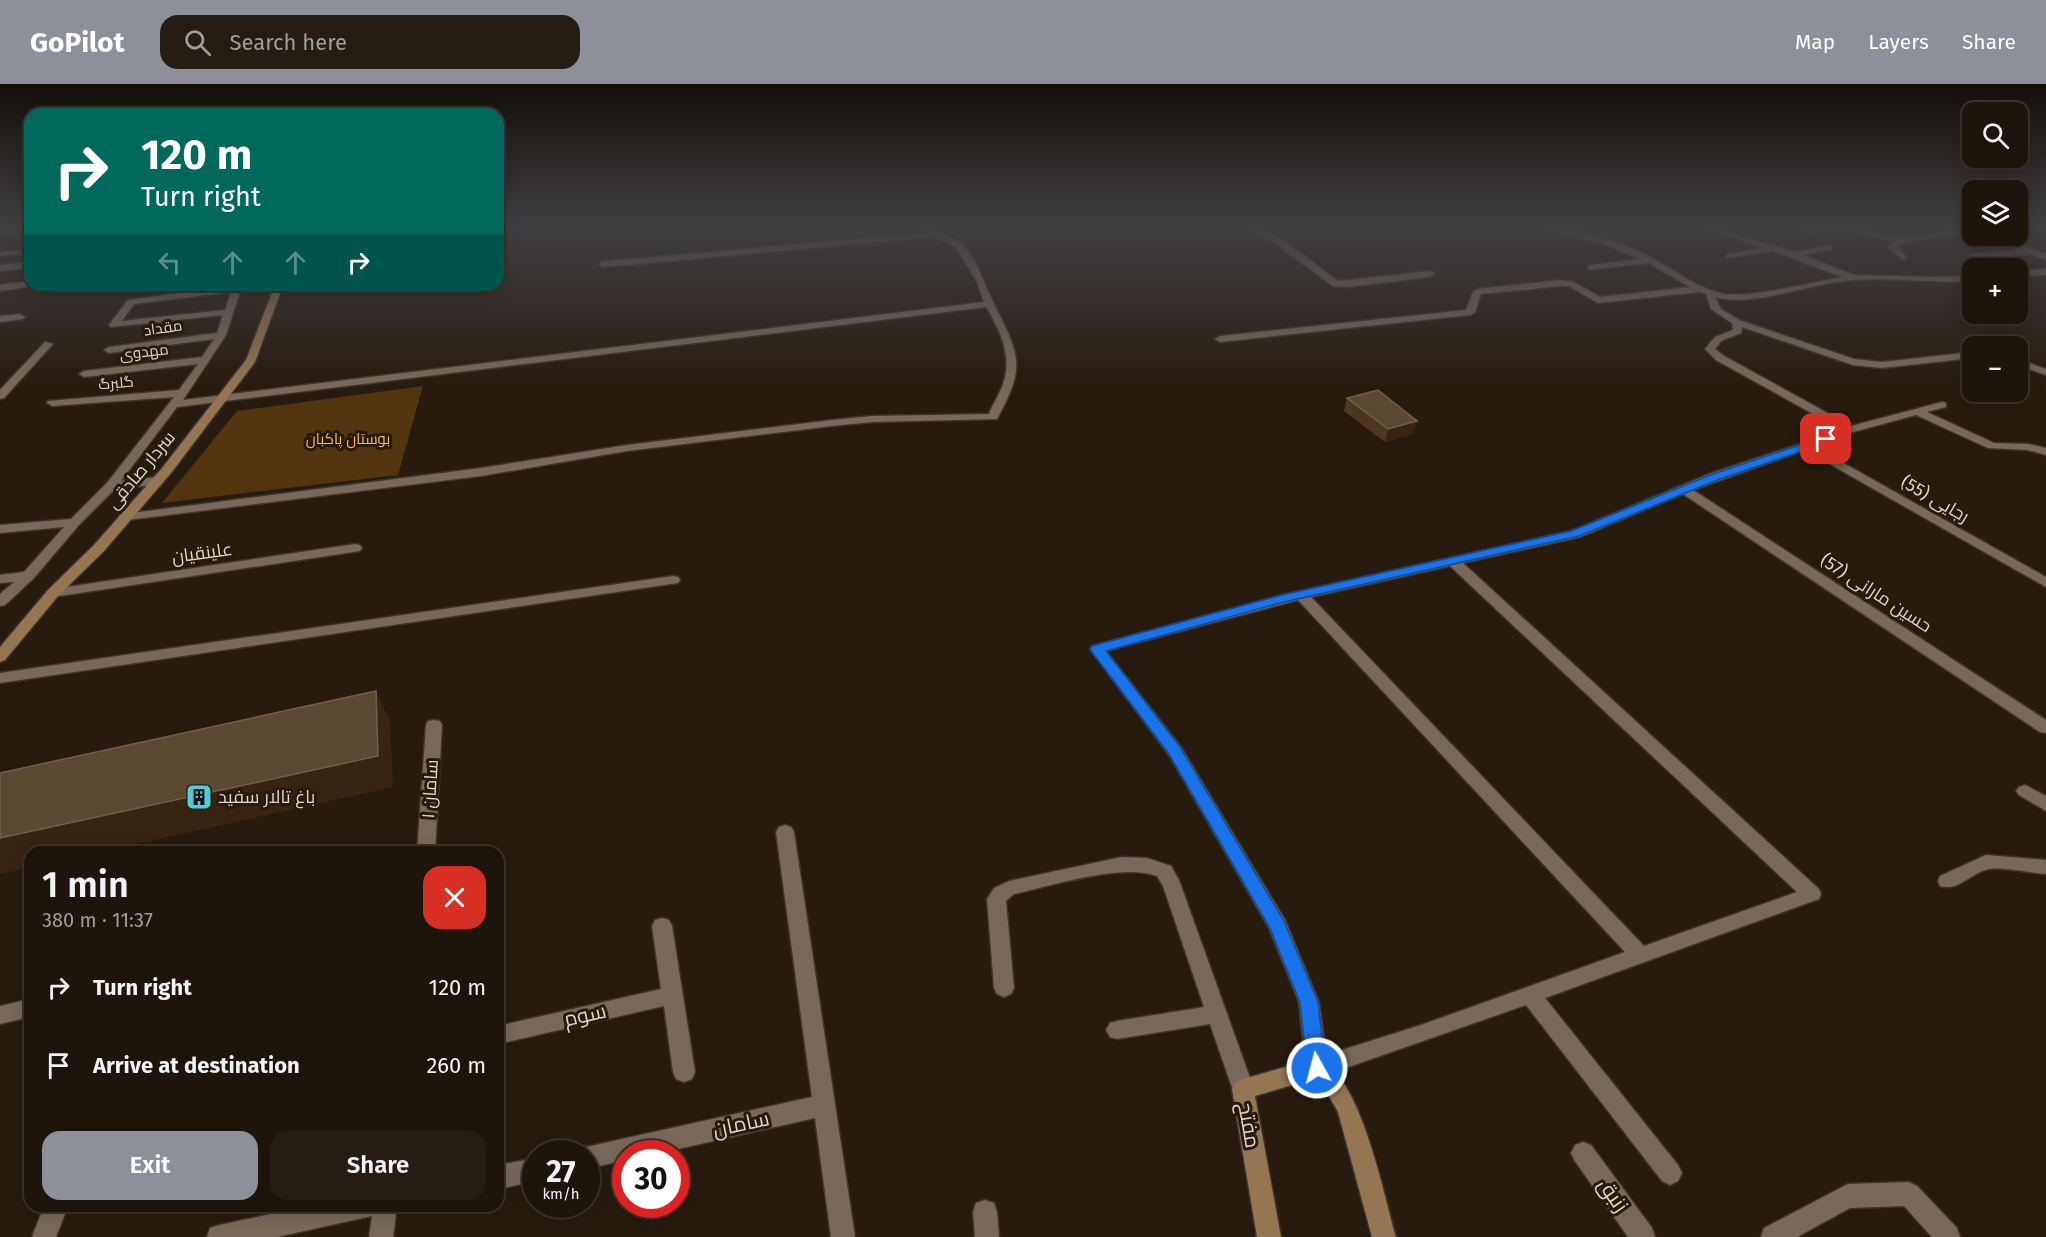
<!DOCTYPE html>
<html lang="en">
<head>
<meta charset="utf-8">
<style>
  body { margin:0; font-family:"Fira Sans",Cairo,sans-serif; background:#251d14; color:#f1f3f6; height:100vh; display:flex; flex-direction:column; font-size:22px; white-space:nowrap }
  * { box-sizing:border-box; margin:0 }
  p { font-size:20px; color:#a09e9d }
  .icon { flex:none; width:33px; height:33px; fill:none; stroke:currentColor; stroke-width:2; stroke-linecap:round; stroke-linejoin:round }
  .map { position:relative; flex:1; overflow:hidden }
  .sheet { position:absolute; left:24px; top:762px; width:480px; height:366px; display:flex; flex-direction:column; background:#1d140b; border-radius:18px; box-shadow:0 3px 15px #0003,0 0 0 2px #3b332c }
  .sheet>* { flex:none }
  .banner { position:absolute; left:24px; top:24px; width:480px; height:183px; border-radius:18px; box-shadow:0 3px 15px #0003,0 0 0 2px #3b332c; background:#00695c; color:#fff; overflow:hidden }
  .controls { position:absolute; left:1962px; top:18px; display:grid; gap:12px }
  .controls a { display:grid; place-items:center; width:66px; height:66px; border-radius:12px; background:#1d140b; box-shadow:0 3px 15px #0003,0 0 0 2px #3b332c; font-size:30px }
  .speed { position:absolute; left:522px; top:1056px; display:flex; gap:12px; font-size:30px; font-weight:700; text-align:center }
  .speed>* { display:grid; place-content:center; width:78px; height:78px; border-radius:50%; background:#1d140b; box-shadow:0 3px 15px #0003,0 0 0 2px #3b332c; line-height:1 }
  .speed small { font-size:15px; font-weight:400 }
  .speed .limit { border:9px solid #d22; background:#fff; color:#111 }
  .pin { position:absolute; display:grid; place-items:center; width:51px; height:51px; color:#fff; margin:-26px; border-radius:12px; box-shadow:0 3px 9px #0006 }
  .me { position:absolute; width:66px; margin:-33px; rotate:353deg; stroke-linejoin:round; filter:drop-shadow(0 0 4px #0008) }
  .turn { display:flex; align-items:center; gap:21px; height:126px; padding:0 18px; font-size:27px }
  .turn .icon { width:78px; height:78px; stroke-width:2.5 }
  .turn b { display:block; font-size:42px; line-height:51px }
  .lanes { display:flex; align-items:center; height:57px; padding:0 18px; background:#0003; justify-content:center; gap:30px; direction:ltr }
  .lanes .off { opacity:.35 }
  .round { display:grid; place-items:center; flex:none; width:63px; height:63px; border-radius:18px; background:#251d14 }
  .headline { display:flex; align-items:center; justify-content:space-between; height:102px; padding:0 18px }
  h1 { font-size:36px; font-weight:600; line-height:45px }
  .primary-button { display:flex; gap:12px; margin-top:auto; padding:12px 18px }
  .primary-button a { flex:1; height:69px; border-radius:18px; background:#8c9099; color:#fff; font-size:24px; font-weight:600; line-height:69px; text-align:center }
  .primary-button a+a { background:#251d14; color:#f1f3f6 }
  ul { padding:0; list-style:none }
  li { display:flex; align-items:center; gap:18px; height:78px; padding:0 18px }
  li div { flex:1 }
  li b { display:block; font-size:22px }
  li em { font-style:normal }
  header { display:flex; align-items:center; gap:36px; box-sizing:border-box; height:84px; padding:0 30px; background:#8c9099; color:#fff }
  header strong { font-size:28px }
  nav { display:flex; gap:33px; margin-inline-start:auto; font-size:21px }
  .search { width:420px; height:54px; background:#251d14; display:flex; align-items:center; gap:15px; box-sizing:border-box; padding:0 21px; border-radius:18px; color:#a09e9d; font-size:22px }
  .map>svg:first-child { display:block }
  .green { fill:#52340e }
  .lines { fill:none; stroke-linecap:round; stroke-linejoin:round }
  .lane-casing { stroke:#3e342d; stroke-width:3 }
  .street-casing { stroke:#3e342d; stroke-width:3 }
  .secondary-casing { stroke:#3e342d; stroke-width:3 }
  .lane { fill:#78695b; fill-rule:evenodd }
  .street { fill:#78695b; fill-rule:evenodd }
  .secondary { fill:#957552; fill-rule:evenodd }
  .wall { fill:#4d381f }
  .shaded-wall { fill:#372511 }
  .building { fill:#5d4932; stroke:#715f4a; stroke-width:1.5 }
  .route { fill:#1a73e8; stroke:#114b97; stroke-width:1.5 }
  .labels { text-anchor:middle; stroke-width:6; stroke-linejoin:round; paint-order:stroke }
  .far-street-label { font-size:15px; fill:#dfd7ce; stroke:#271b0f }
  .far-park-label { font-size:15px; fill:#fdb668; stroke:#271b0f }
  .street-label { font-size:18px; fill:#dfd7ce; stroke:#271b0f }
  .poi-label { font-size:18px; fill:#dfd7ce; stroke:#271b0f; text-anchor:start }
  .near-street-label { font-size:21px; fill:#dfd7ce; stroke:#271b0f }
</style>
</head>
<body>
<header>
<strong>GoPilot</strong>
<div class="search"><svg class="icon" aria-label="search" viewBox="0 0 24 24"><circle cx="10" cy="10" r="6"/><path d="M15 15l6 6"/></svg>Search here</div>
<nav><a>Map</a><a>Layers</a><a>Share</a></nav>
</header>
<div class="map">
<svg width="2046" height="1153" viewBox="0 0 2046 1153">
  <rect width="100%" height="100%" fill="#271b0f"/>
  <!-- green -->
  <path class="green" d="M423,302L398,391L162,419L237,327Z"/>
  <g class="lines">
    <!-- lane casing -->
    <g class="lane-casing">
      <path id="lane" d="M20,230L25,233L23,235L0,238V232Z"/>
    </g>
    <!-- street casing -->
    <g class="street-casing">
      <path id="street" d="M923,142H931C940,154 953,151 962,160C978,176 984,201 994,220C1020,272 1026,282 997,335L872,338L832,342L627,367L481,392L120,437L118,434L120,431L124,430L481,384L627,361L832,336L872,332L989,330C993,319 1000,310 1003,300C1013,273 1000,245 986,223L177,323L121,397L157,393L161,394V400L115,405L79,441L33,495L5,521L0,522V510L14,498L0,499V491L24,488L64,443L0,449V441L71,435L107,399L174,313L52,322L47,319L48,317L179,306L198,280L84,293L79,290L84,287L202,273L214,255L109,269L104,266L109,263L217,249L223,231L111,243L109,241L128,216L242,201L226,251L183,316L984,218L977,198L955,162L933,153C823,162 713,174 603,183L599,180L603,177C712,169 820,157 928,149ZM231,208L225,226L122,237L134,220Z
        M1244,142C1272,141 1315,181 1338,197L1430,187L1434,190L1430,193L1348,203L1333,202L1277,161Z
        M1531,142C1568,141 1622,157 1654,175C1677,188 1699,205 1724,210C1749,214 1814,198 1842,193L1773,167L1727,174V170L1763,164L1699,142H1710L1794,168L1832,161V165L1803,171L1854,191L1934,193L1972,192V197C1932,199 1892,193 1852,196C1812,199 1752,224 1715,213L1721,225L1739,236L1854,275L1882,278L1972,268V274L1882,284L1853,281L1742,243L1741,249L1721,257L1715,265L1724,272L1851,342L1942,318L1946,319V323L1927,328L1994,359L2028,360L2046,364V371L2028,366L1988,364L1916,331L1853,348L1815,363L2046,493V503L1805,366L1693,406L2046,636V649L2040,648L1683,410L1580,453L1463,479L1819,805L1821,810L1819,815L1545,914L1678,1081L1682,1089L1678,1097L1670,1101L1662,1097L1526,921L1317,994L1309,991L1306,984L1299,918L1269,844L1169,671L1090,565L1092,562L1282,511L1571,447L1712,389L1842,346L1716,276L1705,265L1715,253L1733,246L1732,239L1711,225L1706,210L1700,208L1598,219L1569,202H1560L1481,210L1475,228L1470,231L1220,258L1215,255L1220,252L1466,226L1473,208L1477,205L1560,196L1574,198L1600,213L1690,203L1648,179L1588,186V182L1591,181L1640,175L1600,159ZM1450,482L1797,808L1644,862L1311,513ZM1298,516L1625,868L1421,941L1326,971L1319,918L1285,836L1181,663L1106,567Z
        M1826,142H1853L1897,155L1972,143V147L1902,159L1897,163L1907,173L1903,176L1888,163L1893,158L1843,144L1807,149L1803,147Z
        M30,143V147L0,150V146Z
        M1981,152H1991L2046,170V176L2029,170L1969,175L1968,173L1972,170L2018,166Z
        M30,166V170L0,172V168Z
        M30,178V184L0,187V181Z
        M2046,185V191L2018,192V187Z
        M30,197V201L33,202L0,207V201Z
        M142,201H150L145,207L141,204Z
        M45,258L53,260L4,314L0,315V306Z
        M2018,275L2046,285V291L2018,281Z
        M355,460L360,461L362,464L360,467L53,513L46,509L53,505Z
        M673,492L678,493L680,496L678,499L0,599V589Z
        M434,636L440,637L442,641L435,768H417L426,641L428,637Z
        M2025,701L2046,712V727L2019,711L2016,707L2019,703Z
        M785,741L791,743L794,748L855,1153H831L815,1034L656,1070H626V1076L586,1085V1070H576L578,1066L586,1063L812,1013L776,748L779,743Z
        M1986,771L2046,776V790C2030,789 2004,783 1989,785C1972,788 1958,808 1940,802L1938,797L1940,792Z
        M1122,773L1147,774L1171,782L1179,796L1254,1005L1251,1012L1243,1015L1235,1012L1210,940L1117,955L1110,953L1106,946L1110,939L1117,937L1204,923L1163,802L1157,792C1120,779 1053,802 1014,810L1006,817L1014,904L1011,910L1004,913L997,910L994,904L987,815L994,804L1009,797Z
        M662,834L669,836L672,842L695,988L692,995L684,998L676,995L673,988L664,922L498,960V942L661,905L652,842L655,836Z
        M30,915V933L0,940V922Z
        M1583,1058L1591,1061L1652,1144L1655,1153H1628L1575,1077L1571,1069L1575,1061Z
        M536,1074V1097L498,1105V1081Z
        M1909,1098L1917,1102L1957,1144L1960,1153H1932L1904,1122L1850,1124L1797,1153H1761L1764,1144L1848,1100Z
        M985,1116L994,1119L997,1128L999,1153H975L973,1128L976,1119Z
        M44,1122H68L56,1153H32Z
        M309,1122H397L393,1153H369L372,1132L277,1153H207L210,1144L219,1141Z"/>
    </g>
    <!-- secondary casing -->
    <g class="secondary-casing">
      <path id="secondary" d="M275,201H283L255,278L171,389L104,467L58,512L5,576L0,578V563L48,506L94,461L163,383L246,276Z
        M1317,974C1361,991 1383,1109 1396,1153H1372L1338,1028L1326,1007L1313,995L1255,1012L1281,1153H1257L1232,1005L1235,998L1243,995Z"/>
    </g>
    <!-- lane -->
    <use href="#lane" class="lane"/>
    <!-- street -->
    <use href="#street" class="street"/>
    <!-- secondary -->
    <use href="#secondary" class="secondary"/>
  </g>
  <!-- wall -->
  <path class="wall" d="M1347,314L1417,337L1413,350L1385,358L1344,327Z"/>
  <!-- shaded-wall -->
  <path class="shaded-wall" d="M1417,337L1413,350L1385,358L1388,345Z
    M376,607L390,637L393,703L100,768H30V784L0,790V754Z"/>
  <!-- building -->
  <path class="building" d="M1378,306L1417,337L1388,345L1347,314Z
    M376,607L378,672L0,754V689Z"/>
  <!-- sky -->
  <linearGradient id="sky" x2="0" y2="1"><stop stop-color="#150f08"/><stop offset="0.47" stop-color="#413f42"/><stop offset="1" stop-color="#413f42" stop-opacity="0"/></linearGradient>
  <rect width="2046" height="303" fill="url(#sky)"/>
  <!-- route -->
  <path class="route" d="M1826,352L1831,355L1829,358L1720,395L1579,452L1284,518L1106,567L1180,663L1284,837L1318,918L1326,984L1324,990L1317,993L1310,990L1307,984L1300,918L1270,844L1169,670L1092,568L1090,565L1092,562L1282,511L1571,447L1713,390Z"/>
  <!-- icons -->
  <defs>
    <g id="building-square" transform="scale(1.35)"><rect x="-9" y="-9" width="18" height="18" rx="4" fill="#52cbd9" stroke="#271b0f"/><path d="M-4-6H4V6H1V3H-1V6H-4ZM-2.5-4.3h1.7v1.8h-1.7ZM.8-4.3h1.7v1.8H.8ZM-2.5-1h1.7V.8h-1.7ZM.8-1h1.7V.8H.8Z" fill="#111"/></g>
  </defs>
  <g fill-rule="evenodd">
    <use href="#building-square" x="199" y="713"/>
  </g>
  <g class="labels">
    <!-- far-street labels -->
    <g class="far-street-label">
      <text transform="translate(163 244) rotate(-8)" y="5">مقداد</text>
      <text transform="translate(144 268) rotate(-7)" y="5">مهدوی</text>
      <text transform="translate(116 299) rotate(-5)" y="5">گلبرگ</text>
    </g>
    <!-- far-park labels -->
    <g class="far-park-label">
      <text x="348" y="360">بوستان پاکبان</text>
    </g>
    <!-- street labels -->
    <g class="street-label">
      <text transform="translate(141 386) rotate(-50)" y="6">سردار صادقی</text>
      <text transform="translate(1935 415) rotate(30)" y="6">رجایی (55)</text>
      <text transform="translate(202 469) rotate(-8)" y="6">علینقیان</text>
      <text transform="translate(1876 509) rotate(33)" y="6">حسین مارانی (57)</text>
      <text transform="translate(430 705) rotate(-86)" y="6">سامان ۱</text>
    </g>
    <!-- poi labels -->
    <g class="poi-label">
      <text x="218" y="719">باغ تالار سفید</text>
    </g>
    <!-- near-street labels -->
    <g class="near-street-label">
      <text transform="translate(585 931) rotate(-13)" y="7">سوم</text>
      <text transform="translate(741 1040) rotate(-12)" y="7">سامان</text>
      <text transform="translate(1249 1041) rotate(80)" y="7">مفتح</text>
      <text transform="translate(1613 1111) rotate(55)" y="7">زنبق</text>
    </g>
  </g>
</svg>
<div class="controls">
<a><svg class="icon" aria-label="search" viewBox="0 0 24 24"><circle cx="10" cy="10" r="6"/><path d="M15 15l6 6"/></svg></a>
<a><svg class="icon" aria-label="layers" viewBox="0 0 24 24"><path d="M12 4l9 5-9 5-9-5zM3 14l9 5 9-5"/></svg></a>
<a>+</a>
<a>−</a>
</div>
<div class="speed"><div>27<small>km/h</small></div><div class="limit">30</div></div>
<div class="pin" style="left:1826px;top:355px;background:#d93025"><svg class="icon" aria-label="arrive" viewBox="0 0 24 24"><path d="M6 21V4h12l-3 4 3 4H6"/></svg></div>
<svg class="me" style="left:1317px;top:984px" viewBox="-20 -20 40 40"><circle r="17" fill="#1a73e8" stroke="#fff" stroke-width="3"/><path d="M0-11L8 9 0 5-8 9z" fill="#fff"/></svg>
<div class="banner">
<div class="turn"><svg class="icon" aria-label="right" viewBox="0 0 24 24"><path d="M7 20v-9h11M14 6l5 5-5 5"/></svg><div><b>120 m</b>Turn right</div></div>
<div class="lanes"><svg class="icon off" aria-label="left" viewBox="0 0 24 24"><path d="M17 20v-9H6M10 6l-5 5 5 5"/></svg><svg class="icon off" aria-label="ahead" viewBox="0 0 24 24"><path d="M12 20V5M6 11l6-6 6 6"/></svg><svg class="icon off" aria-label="ahead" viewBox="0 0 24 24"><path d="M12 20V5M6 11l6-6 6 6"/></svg><svg class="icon" aria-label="right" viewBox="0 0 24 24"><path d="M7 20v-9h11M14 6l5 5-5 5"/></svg></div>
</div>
<section class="sheet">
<div class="headline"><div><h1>1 min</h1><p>380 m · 11:37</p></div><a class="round" style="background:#d93025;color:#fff"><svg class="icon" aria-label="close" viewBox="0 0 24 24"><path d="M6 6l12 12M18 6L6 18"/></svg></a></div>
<ul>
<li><svg class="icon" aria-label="right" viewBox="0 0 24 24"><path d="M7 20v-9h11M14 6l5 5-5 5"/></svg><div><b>Turn right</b></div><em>120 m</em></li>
<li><svg class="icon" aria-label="arrive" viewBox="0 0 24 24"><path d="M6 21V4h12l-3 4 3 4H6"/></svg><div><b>Arrive at destination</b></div><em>260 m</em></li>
</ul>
<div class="primary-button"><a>Exit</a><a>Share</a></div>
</section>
</div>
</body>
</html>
